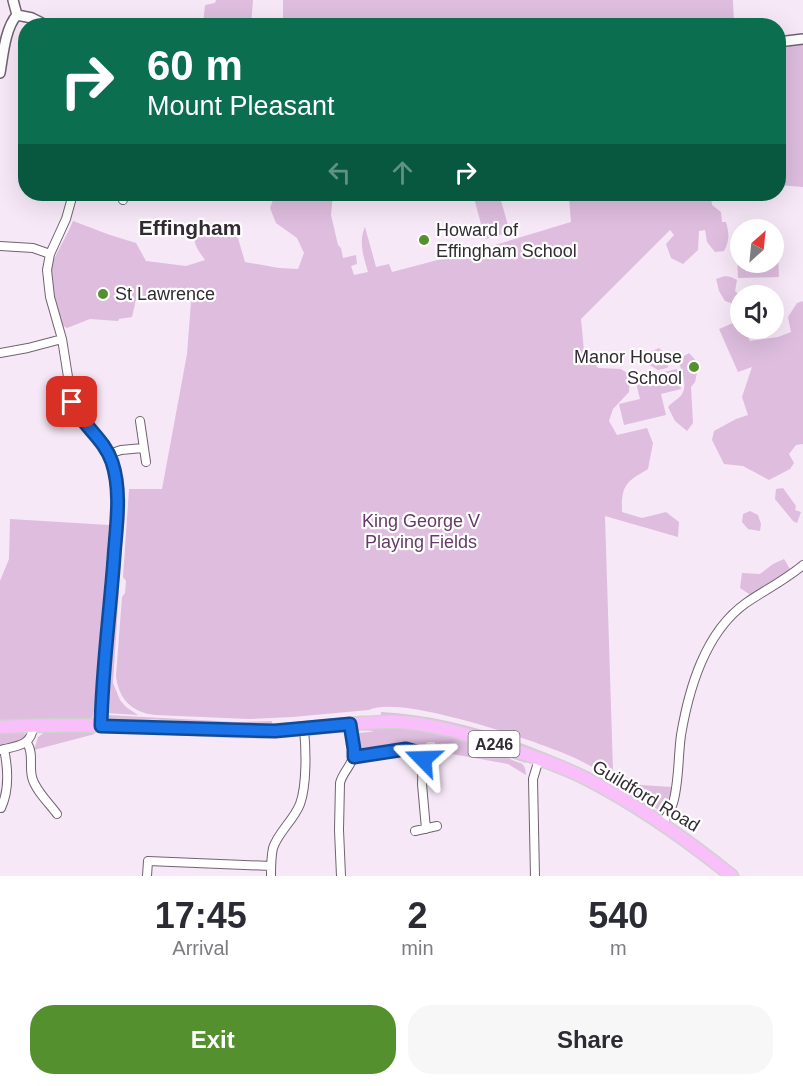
<!DOCTYPE html>
<html lang="en">
<head>
<meta charset="utf-8">
<style>
  body { margin:0; font-family:Arial,sans-serif; background:#f7f7f7; color:#2b2b33; height:100vh; display:flex; flex-direction:column; font-size:22px; white-space:nowrap }
  * { box-sizing:border-box; margin:0 }
  p { font-size:20px; color:#7c7c81 }
  .icon { flex:none; width:33px; height:33px; fill:none; stroke:currentColor; stroke-width:2; stroke-linecap:round; stroke-linejoin:round }
  .map { position:relative; height:876px; overflow:hidden }
  .drawer { display:flex; flex-direction:column; background:#fff; flex:1 }
  .drawer>* { flex:none }
  .hud { position:absolute; left:18px; top:18px; width:768px; height:183px; border-radius:24px; box-shadow:0 6px 24px #0002; background:#0b6e4f; color:#fff; overflow:hidden }
  .needle { width:39px; rotate:27deg }
  .controls { position:absolute; left:730px; top:219px; display:grid; gap:12px }
  .controls a { display:grid; place-items:center; width:54px; height:54px; border-radius:50%; background:#fff; box-shadow:0 6px 24px #0002; font-size:30px }
  .pin { position:absolute; display:grid; place-items:center; width:51px; height:51px; color:#fff; margin:-26px; border-radius:12px; box-shadow:0 3px 9px #0006 }
  .me { position:absolute; width:66px; margin:-33px; rotate:292deg; stroke-linejoin:round; filter:drop-shadow(0 0 4px #0008) }
  .turn { display:flex; align-items:center; gap:21px; height:126px; padding:0 30px; font-size:27px }
  .turn .icon { width:78px; height:78px; stroke-width:2.5 }
  .turn b { display:block; font-size:42px; line-height:51px }
  .lanes { display:flex; align-items:center; height:57px; padding:0 30px; background:#0003; justify-content:center; gap:30px; direction:ltr }
  .lanes .off { opacity:.35 }
  .eta { display:flex; justify-content:space-evenly; align-items:center; height:102px; text-align:center }
  .eta b { font-size:36px; font-weight:700; line-height:42px }
  .button { display:flex; gap:12px; margin-top:auto; padding:12px 30px }
  .button a { flex:1; height:69px; border-radius:24px; background:#55902e; color:#fff; font-size:24px; font-weight:700; line-height:69px; text-align:center }
  .button a+a { background:#f7f7f7; color:#2b2b33 }
  .map>svg:first-child { display:block }
  .green { fill:#debdde }
  .lines { fill:none; stroke-linecap:round; stroke-linejoin:round }
  .minor-casing { stroke:#706370; stroke-width:10 }
  .tertiary-casing { stroke:#706370; stroke-width:12 }
  .primary-casing { stroke:#d2d1d2; stroke-width:15 }
  .minor { stroke:#fff; stroke-width:8 }
  .tertiary { stroke:#fff; stroke-width:9 }
  .primary { stroke:#f9bffa; stroke-width:12 }
  .route-casing { stroke:#114b97; stroke-width:15 }
  .route { stroke:#1a73e8; stroke-width:10 }
  .poi-dot { fill:#55902e; stroke:#fff; stroke-width:2 }
  .labels { text-anchor:middle; stroke-width:4.5; stroke-linejoin:round; paint-order:stroke }
  .shield { fill:#fff; stroke:#706b70; stroke-width:1.5 }
  .shield-label { font-size:16px; font-weight:bold; fill:#322c32 }
  .poi-label { font-size:18px; fill:#322c32; stroke:#fff; text-anchor:start }
  .park-label { font-size:18px; fill:#663a67; stroke:#fff }
  .street-label { font-size:18px; fill:#322c32; stroke:#fff }
  .quarter-label { font-size:21px; font-weight:bold; fill:#322c32; stroke:#fff }
</style>
</head>
<body>
<div class="map">
<svg width="803" height="876" viewBox="0 0 803 876">
  <rect width="100%" height="100%" fill="#f7e8f7"/>
  <!-- green -->
  <path class="green" d="M216,0H253L251,25H203L205,5L215,3Z
    M283,0H733L734,25H283Z
    M803,42V187L779,185L778,45Z
    M275,194H333L331,215L338,245L341,248L343,258L356,255L357,264L351,266L354,275L368,272C364,258 358,241 365,227L376,267L389,264L392,272L495,245L571,222L569,198L614,194H778C768,202 748,201 735,200C726,199 720,195 711,196L712,205L721,212L722,222H726C729,233 730,240 724,251L715,252L707,242L705,230L699,231L698,250L683,264L671,258L666,244L674,235L670,230L581,319L584,351L598,368L621,369L630,375L629,392L613,409L609,421L617,435L647,428L653,443L648,469C626,482 621,485 622,512L642,518L666,512L679,522L678,537L605,516L613,770L641,785L672,787L671,794L663,809L658,810C632,791 606,773 577,759C542,743 402,694 369,710L292,717L249,719L155,715C131,712 119,699 116,676L122,597L125,593L126,581L123,577L129,489H162L187,354L191,302L137,295L132,317L119,319L118,321L90,319L67,328L61,325C56,307 46,283 52,264C58,249 67,236 73,221L110,235L136,243L146,261L186,266L205,260C192,241 191,241 204,222L218,225L238,238L245,262L279,268L298,269L304,253L297,238L276,223L270,208Z
    M473,194H499L510,232L485,239Z
    M774,232H777L779,277L738,278L736,234H741V262H774Z
    M725,276L731,277L737,280L735,291L741,296V317L734,304L725,301L719,291L716,279Z
    M803,301V444L796,445L789,454L794,463L790,469L769,480L743,466L724,464L712,440L714,431L736,419L748,415L742,397L752,367L738,372L719,329L740,320L741,328L744,329L750,341L778,337L791,332L788,317L797,303Z
    M659,348L666,354L671,362L667,368L658,370L648,364V353Z
    M689,353L699,364L695,382L691,387L693,423L687,431L675,421L668,407C672,402 679,399 682,394C688,385 681,369 678,360Z
    M677,369L681,389L661,394L666,415L624,425L619,404L640,399L635,379Z
    M783,488L796,506L795,510L801,512L797,523L793,521L775,499L776,489Z
    M121,496L125,514L119,581L116,578Z
    M750,511L758,515L761,524L760,531L748,529L742,522L743,514Z
    M10,519L109,525L94,711L92,719L0,720V581L9,559Z
    M784,559L790,569L752,596L740,588L742,573L760,574L773,564Z
    M117,591H119L113,683L120,700L126,707L138,715L106,713L115,595Z
    M381,712C439,715 493,731 546,753C587,770 619,785 656,811L651,810L579,771L384,717L381,716Z
    M108,715L236,722L272,721V726L215,725L151,719L113,721L109,719Z
    M365,727L403,728L440,734L523,758L527,761L526,763L508,757C518,766 525,758 526,775L508,764L452,754L444,755L443,750L434,742H428L423,746L401,744L364,752C356,748 355,741 358,733L370,732L374,731L361,730Z
    M51,730L92,731L95,734L34,750L38,737L45,732Z
    M18,731L23,733L26,735L25,738L16,743L0,747V733Z"/>
  <g class="lines">
    <!-- minor casing -->
    <g class="minor-casing">
      <path id="minor" d="M73,194L66,219L50,254L47,270L50,297L62,339L72,402C78,417 89,427 99,439C119,463 117,495 116,524L101,726
        M123,200L124,194
        M0,246L33,248L50,254
        M0,353L28,348L62,339
        M140,421L146,462
        M109,454L121,450L143,448
        M27,743C34,753 29,765 32,777C35,790 49,803 57,814
        M0,750C17,746 32,746 33,726
        M423,754L422,784L426,829
        M354,757L373,755L397,749H406L423,754L437,750
        M0,808H1C9,791 8,768 4,749
        M663,823C666,817 671,810 673,803C679,783 678,757 681,735C689,688 705,632 746,603C765,590 785,580 803,565
        M415,831L437,826
        M147,876L148,861L271,866
        M271,876C271,867 271,857 273,848C278,832 294,820 300,804C307,785 306,749 304,729
        M341,876L339,830L340,783C342,774 349,768 352,760C357,749 351,736 350,724
        M535,876L533,779L536,769L539,760"/>
    </g>
    <!-- tertiary casing -->
    <g class="tertiary-casing">
      <path id="tertiary" d="M13,0L17,15
        M17,15L32,18L48,26
        M778,42L803,39
        M0,73C3,56 5,28 17,15"/>
    </g>
    <!-- primary casing -->
    <g class="primary-casing">
      <path id="primary" d="M0,727C53,724 106,725 159,727C189,728 219,731 250,731C287,732 325,726 363,723C375,723 387,721 399,722C432,724 465,734 496,744C526,754 557,764 585,778C638,805 686,839 732,876"/>
    </g>
    <!-- minor -->
    <use href="#minor" class="minor"/>
    <!-- tertiary -->
    <use href="#tertiary" class="tertiary"/>
    <!-- primary -->
    <use href="#primary" class="primary"/>
  </g>
  <g class="lines">
    <!-- route casing -->
    <g class="route-casing">
      <path id="route" d="M72,402C81,425 104,438 112,462C122,492 116,527 114,557C110,613 102,670 101,726L275,731L350,724L354,749V757L406,749L423,754V759"/>
    </g>
    <!-- route -->
    <use href="#route" class="route"/>
  </g>
  <!-- markers -->
  <g class="poi-dot">
    <circle cx="424" cy="240" r="6"/>
    <circle cx="103" cy="294" r="6"/>
    <circle cx="694" cy="367" r="6"/>
  </g>
  <g class="labels">
    <!-- shield labels -->
    <rect class="shield" x="468.5" y="731" width="51" height="26" rx="4.5"/>
    <g class="shield-label">
      <text x="494" y="750">A246</text>
    </g>
    <!-- poi labels -->
    <g class="poi-label">
      <text x="436" y="236">Howard of<tspan x="436" dy="21">Effingham School</tspan></text>
      <text x="115" y="300">St Lawrence</text>
      <text x="682" y="363" text-anchor="end">Manor House<tspan x="682" dy="21">School</tspan></text>
    </g>
    <!-- park labels -->
    <g class="park-label">
      <text x="421" y="527">King George V<tspan x="421" dy="21">Playing Fields</tspan></text>
    </g>
    <!-- street labels -->
    <g class="street-label">
      <text transform="translate(646 796) rotate(31)" y="6">Guildford Road</text>
    </g>
    <!-- quarter labels -->
    <g class="quarter-label">
      <text x="190" y="235">Effingham</text>
    </g>
  </g>
</svg>
<div class="controls">
<a><svg class="needle" viewBox="-14 -14 28 28"><path d="M0-13l5 13h-10z" fill="#e53935"/><path d="M0 13l5-13h-10z" fill="#7c7c81"/></svg></a>
<a><svg class="icon" aria-label="sound" viewBox="0 0 24 24"><path d="M4 9h4l5-4v14l-5-4H4zM17 9q2 3 0 6"/></svg></a>
</div>
<div class="pin" style="left:72px;top:402px;background:#d93025"><svg class="icon" aria-label="arrive" viewBox="0 0 24 24"><path d="M6 21V4h12l-3 4 3 4H6"/></svg></div>
<svg class="me" style="left:423px;top:759px" viewBox="-20 -20 40 40"><path d="M0-17L14 15 0 8-14 15z" fill="#1a73e8" stroke="#fff" stroke-width="4"/></svg>
<div class="hud">
<div class="turn"><svg class="icon" aria-label="right" viewBox="0 0 24 24"><path d="M7 20v-9h11M14 6l5 5-5 5"/></svg><div><b>60 m</b>Mount Pleasant</div></div>
<div class="lanes"><svg class="icon off" aria-label="left" viewBox="0 0 24 24"><path d="M17 20v-9H6M10 6l-5 5 5 5"/></svg><svg class="icon off" aria-label="ahead" viewBox="0 0 24 24"><path d="M12 20V5M6 11l6-6 6 6"/></svg><svg class="icon" aria-label="right" viewBox="0 0 24 24"><path d="M7 20v-9h11M14 6l5 5-5 5"/></svg></div>
</div>
</div>
<section class="drawer">
<div class="eta">
<div><b>17:45</b><p>Arrival</p></div>
<div><b>2</b><p>min</p></div>
<div><b>540</b><p>m</p></div>
</div>
<div class="button"><a>Exit</a><a>Share</a></div>
</section>
</body>
</html>
